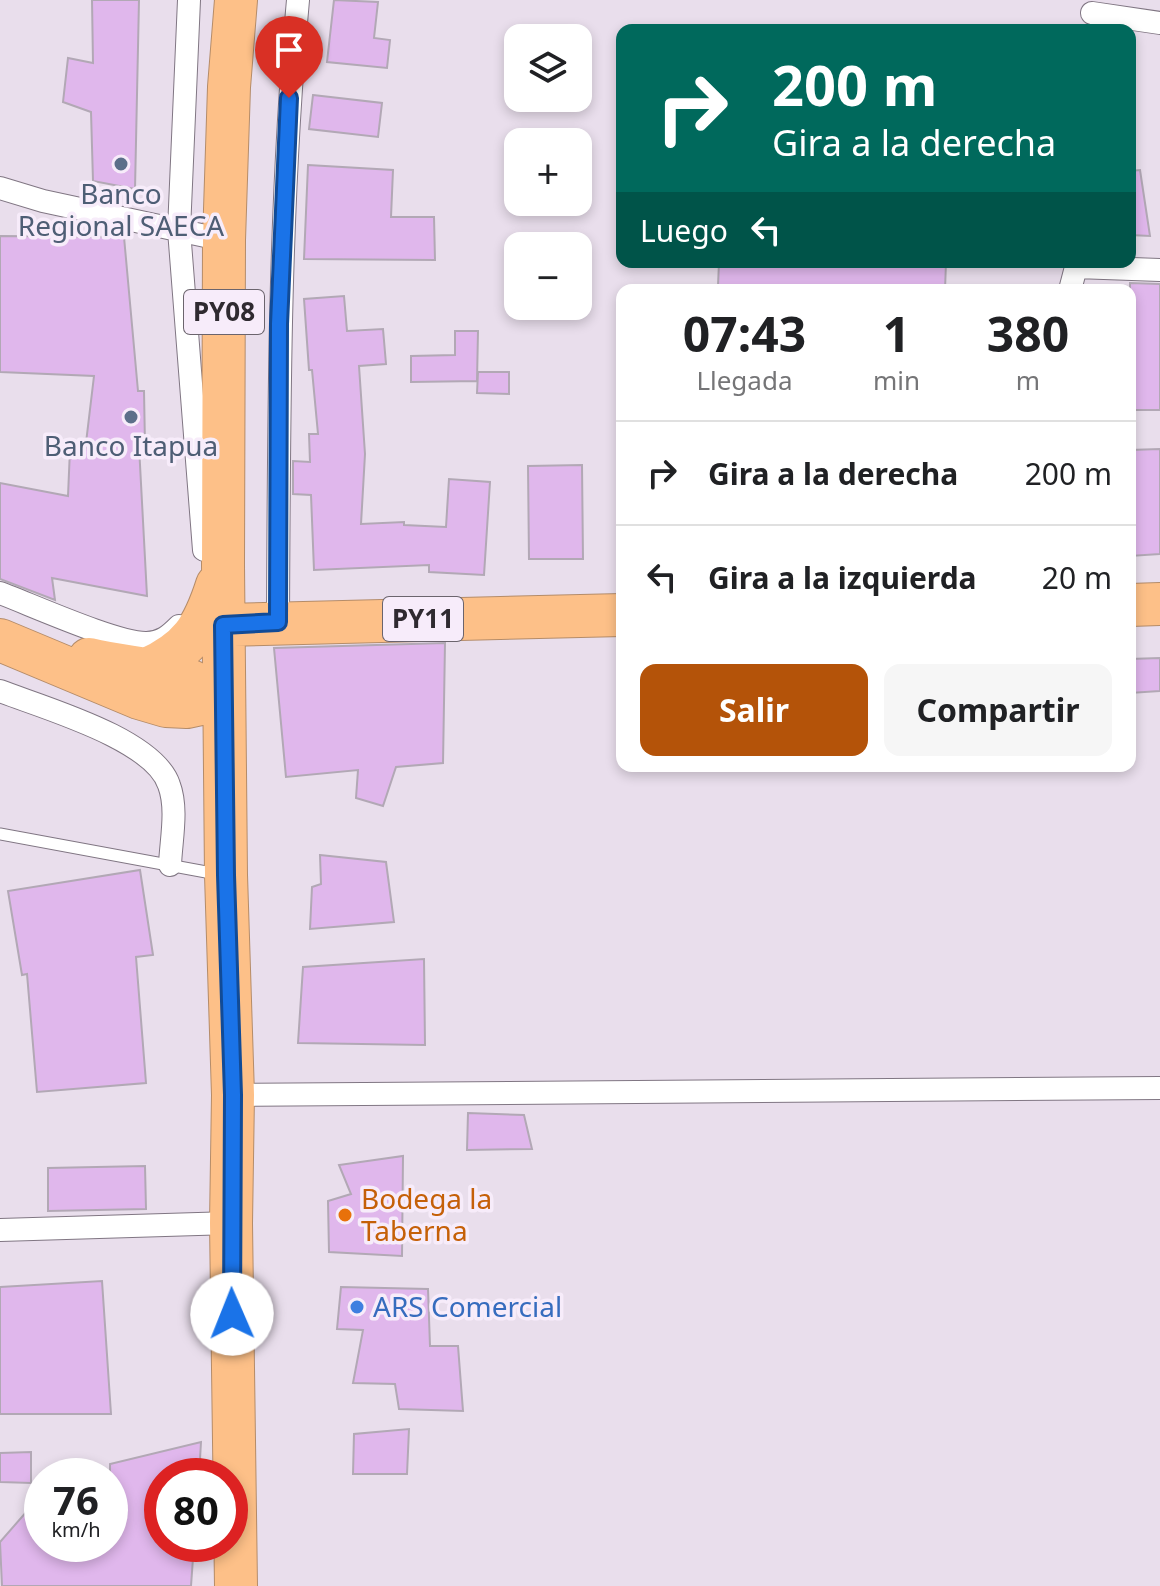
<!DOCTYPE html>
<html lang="es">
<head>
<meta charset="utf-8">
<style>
  body { margin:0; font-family:"Noto Sans",sans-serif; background:#f6f6f6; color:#202124; height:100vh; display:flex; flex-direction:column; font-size:30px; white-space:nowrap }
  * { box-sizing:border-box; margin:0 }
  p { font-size:26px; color:#757577 }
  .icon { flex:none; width:44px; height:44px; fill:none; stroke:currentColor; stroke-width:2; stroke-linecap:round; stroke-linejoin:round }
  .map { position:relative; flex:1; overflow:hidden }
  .details { position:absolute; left:616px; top:284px; width:520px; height:488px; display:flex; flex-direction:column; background:#fff; border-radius:16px; box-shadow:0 4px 12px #0003 }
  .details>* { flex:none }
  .banner { position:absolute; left:616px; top:24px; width:520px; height:244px; border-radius:16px; box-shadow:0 4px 12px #0003; background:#00695c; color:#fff; overflow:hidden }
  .fabs { position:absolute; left:504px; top:24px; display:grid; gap:16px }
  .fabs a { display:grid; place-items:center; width:88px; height:88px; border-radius:16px; background:#fff; box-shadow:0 4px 12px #0003; font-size:40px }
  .speed { position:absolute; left:24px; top:1458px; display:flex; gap:16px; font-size:40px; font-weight:700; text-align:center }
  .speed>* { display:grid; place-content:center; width:104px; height:104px; border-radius:50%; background:#fff; box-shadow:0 4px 12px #0003; line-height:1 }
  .speed small { font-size:20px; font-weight:400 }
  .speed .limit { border:12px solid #d22; background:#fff; color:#111 }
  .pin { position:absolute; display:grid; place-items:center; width:68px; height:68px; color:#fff; margin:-82px -34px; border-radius:50% 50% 50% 0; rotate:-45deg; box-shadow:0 0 8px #0007 }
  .pin .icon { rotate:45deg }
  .me { position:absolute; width:88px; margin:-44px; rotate:359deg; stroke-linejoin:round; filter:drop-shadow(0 0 6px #0008) }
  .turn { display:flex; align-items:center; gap:28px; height:168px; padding:0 24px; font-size:36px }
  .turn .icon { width:104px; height:104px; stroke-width:2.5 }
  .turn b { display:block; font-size:56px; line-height:68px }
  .then { display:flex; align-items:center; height:76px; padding:0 24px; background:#0003; gap:16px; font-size:30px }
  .eta { display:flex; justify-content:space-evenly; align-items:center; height:136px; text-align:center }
  .eta b { font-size:48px; font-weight:700; line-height:56px }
  .cta { display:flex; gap:16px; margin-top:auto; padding:16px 24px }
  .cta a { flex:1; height:92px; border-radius:16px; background:#b45309; color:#fff; font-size:32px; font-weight:700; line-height:92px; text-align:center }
  .cta a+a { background:#f6f6f6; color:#202124 }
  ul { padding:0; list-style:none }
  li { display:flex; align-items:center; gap:24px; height:104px; padding:0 24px; border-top:2px solid #e0e0e0 }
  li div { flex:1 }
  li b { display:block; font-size:30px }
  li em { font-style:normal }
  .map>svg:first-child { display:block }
  .building { fill:#e0b7ec; stroke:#b2a8b5; stroke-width:2 }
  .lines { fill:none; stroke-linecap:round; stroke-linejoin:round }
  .lane-casing { stroke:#807683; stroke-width:13 }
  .street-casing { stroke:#807683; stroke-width:24 }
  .highway-casing { stroke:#b58c69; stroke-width:44 }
  .lane { stroke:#fff; stroke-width:11 }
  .street { stroke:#fff; stroke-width:22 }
  .highway { stroke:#fdc088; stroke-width:42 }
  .route-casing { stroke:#114b97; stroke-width:20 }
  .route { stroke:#1a73e8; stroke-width:14 }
  .service-dot { fill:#5c6f8a; stroke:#f7ecfa; stroke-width:3 }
  .food-dot { fill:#e8710a; stroke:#f7ecfa; stroke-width:3 }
  .shop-dot { fill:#3f7fe0; stroke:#f7ecfa; stroke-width:3 }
  .labels { text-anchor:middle; stroke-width:7; stroke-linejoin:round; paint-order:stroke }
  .shield { fill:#f7ecfa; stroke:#6b646d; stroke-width:2 }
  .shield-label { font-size:26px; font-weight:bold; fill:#2f2a30 }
  .service-label { font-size:28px; fill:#4e5e75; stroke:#f7ecfa }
  .food-label { font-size:28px; fill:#c56008; stroke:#f7ecfa; text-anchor:start }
  .shop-label { font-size:28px; fill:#366cbe; stroke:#f7ecfa; text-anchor:start }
</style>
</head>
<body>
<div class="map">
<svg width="1160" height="1586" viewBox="0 0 1160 1586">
  <rect width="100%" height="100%" fill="#e9deec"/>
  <!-- building -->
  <path class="building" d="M92,0H139L135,189L93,181L91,112L63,102L68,58L93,63Z
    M334,0L378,2L374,38L390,40L387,68L327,62Z
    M313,95L382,103L378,137L309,129Z
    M308,165L393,170L391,217H434L435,260L304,259Z
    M1140,170L1150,236L1130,235V171Z
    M0,236L124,237L138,391H144L145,446H139L147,596L52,578L55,600L0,579V483L68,496L70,449L85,451L94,376L0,372Z
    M719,262H946L945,290H811L718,286Z
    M1130,283L1160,284V410H1130Z
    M344,296L347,331L383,329L386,364L359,366L365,454L361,524L404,522V525L446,527L449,479L490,482L484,575L429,572V565L314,570L311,495L293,494V461L310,462L309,434H318L312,370H309L304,299Z
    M455,331H478L477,381L411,382V356L455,355Z
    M478,372H509V394L477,393Z
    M1160,449V554L1130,556V450Z
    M582,465L583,559H529L528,466Z
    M445,643L443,763L396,767L383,806L356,798L358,770L286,777L274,648Z
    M1160,658V691L1130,693V659Z
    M320,855L386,862L394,922L310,929L312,887L321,884Z
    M140,870L153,955L136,957L146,1083L37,1092L27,974L22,975L8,891Z
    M424,959L425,1045L298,1043L303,967Z
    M468,1113L524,1115L532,1149L467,1150Z
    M403,1156L402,1256L329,1252L328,1201L351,1194L339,1165Z
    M145,1166L146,1209L48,1211V1168Z
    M102,1281L111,1414H0V1287Z
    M341,1287L428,1289L430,1346H458L463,1411L399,1409L395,1384L353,1383L363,1330L337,1329Z
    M409,1429L407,1474H353L354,1434Z
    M201,1442L199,1476H162V1544H194L191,1586H2L0,1542L42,1494V1544H110V1464Z
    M31,1452V1483L0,1482V1453Z"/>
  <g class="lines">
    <!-- lane casing -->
    <g class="lane-casing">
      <path id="lane" d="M0,834L217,874"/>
    </g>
    <!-- street casing -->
    <g class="street-casing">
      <path id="street" d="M189,0L179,230L204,550
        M1092,13L1160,23
        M0,188L43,201L224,240
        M1070,290L1076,267L1160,270
        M0,593C32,605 118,644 147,643C162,642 169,636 179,626
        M278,622C279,414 279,207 298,0
        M0,691C44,708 154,739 169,785C178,809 171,840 170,865
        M233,1095L1160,1088
        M0,1230L231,1223"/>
    </g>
    <!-- highway casing -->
    <g class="highway-casing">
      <path id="highway" d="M236,0L229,87L224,240L223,565L226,875L233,1095L231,1223L236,1586
        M1130,605L1160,604
        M223,625L622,615
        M0,640L139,698L166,706L187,707L224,699
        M89,659C140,671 178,667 224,699
        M147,669C189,650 203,629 217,585"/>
    </g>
    <!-- lane -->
    <use href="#lane" class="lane"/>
    <!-- street -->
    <use href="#street" class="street"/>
    <!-- highway -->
    <use href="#highway" class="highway"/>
  </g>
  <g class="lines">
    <!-- route casing -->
    <g class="route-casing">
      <path id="route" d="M232,1314L233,1095L226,875L223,625L278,622L279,324L289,98"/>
    </g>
    <!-- route -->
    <use href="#route" class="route"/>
  </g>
  <!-- markers -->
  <g class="service-dot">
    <circle cx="121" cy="164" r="8"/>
    <circle cx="131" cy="417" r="8"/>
  </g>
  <circle class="food-dot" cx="345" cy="1215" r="8"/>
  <circle class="shop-dot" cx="357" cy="1307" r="8"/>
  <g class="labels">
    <!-- shield labels -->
    <g class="shield">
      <rect x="184" y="290" width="80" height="44" rx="6"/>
      <rect x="383" y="597" width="80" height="44" rx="6"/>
    </g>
    <g class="shield-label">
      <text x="224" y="321">PY08</text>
      <text x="423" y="628">PY11</text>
    </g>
    <!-- service labels -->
    <g class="service-label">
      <text x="121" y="204">Banco<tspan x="121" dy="32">Regional SAECA</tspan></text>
      <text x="131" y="456">Banco Itapua</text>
    </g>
    <!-- food labels -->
    <g class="food-label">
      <text x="361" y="1209">Bodega la<tspan x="361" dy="32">Taberna</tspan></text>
    </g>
    <!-- shop labels -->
    <g class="shop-label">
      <text x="373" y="1317">ARS Comercial</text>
    </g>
  </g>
</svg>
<div class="fabs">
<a><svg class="icon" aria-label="layers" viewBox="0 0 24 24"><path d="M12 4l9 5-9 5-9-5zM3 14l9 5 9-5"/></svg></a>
<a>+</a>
<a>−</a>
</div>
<div class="speed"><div>76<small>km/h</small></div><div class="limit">80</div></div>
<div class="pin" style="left:289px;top:98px;background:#d93025"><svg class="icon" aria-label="arrive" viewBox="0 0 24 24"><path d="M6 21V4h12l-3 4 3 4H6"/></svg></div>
<svg class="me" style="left:232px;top:1314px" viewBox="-20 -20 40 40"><circle r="19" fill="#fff"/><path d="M0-13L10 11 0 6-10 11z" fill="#1a73e8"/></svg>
<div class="banner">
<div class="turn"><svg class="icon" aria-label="right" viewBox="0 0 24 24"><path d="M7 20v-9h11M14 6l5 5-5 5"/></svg><div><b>200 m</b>Gira a la derecha</div></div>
<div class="then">Luego<svg class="icon" aria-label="left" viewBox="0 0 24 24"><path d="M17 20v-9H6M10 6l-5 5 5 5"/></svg></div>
</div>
<section class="details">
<div class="eta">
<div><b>07:43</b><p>Llegada</p></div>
<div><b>1</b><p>min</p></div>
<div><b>380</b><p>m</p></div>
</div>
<ul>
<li><svg class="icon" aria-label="right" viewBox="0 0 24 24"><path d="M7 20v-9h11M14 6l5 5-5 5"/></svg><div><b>Gira a la derecha</b></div><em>200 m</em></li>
<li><svg class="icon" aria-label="left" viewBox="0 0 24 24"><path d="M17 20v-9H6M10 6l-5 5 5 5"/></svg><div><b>Gira a la izquierda</b></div><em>20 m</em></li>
</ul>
<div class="cta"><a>Salir</a><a>Compartir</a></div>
</section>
</div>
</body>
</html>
